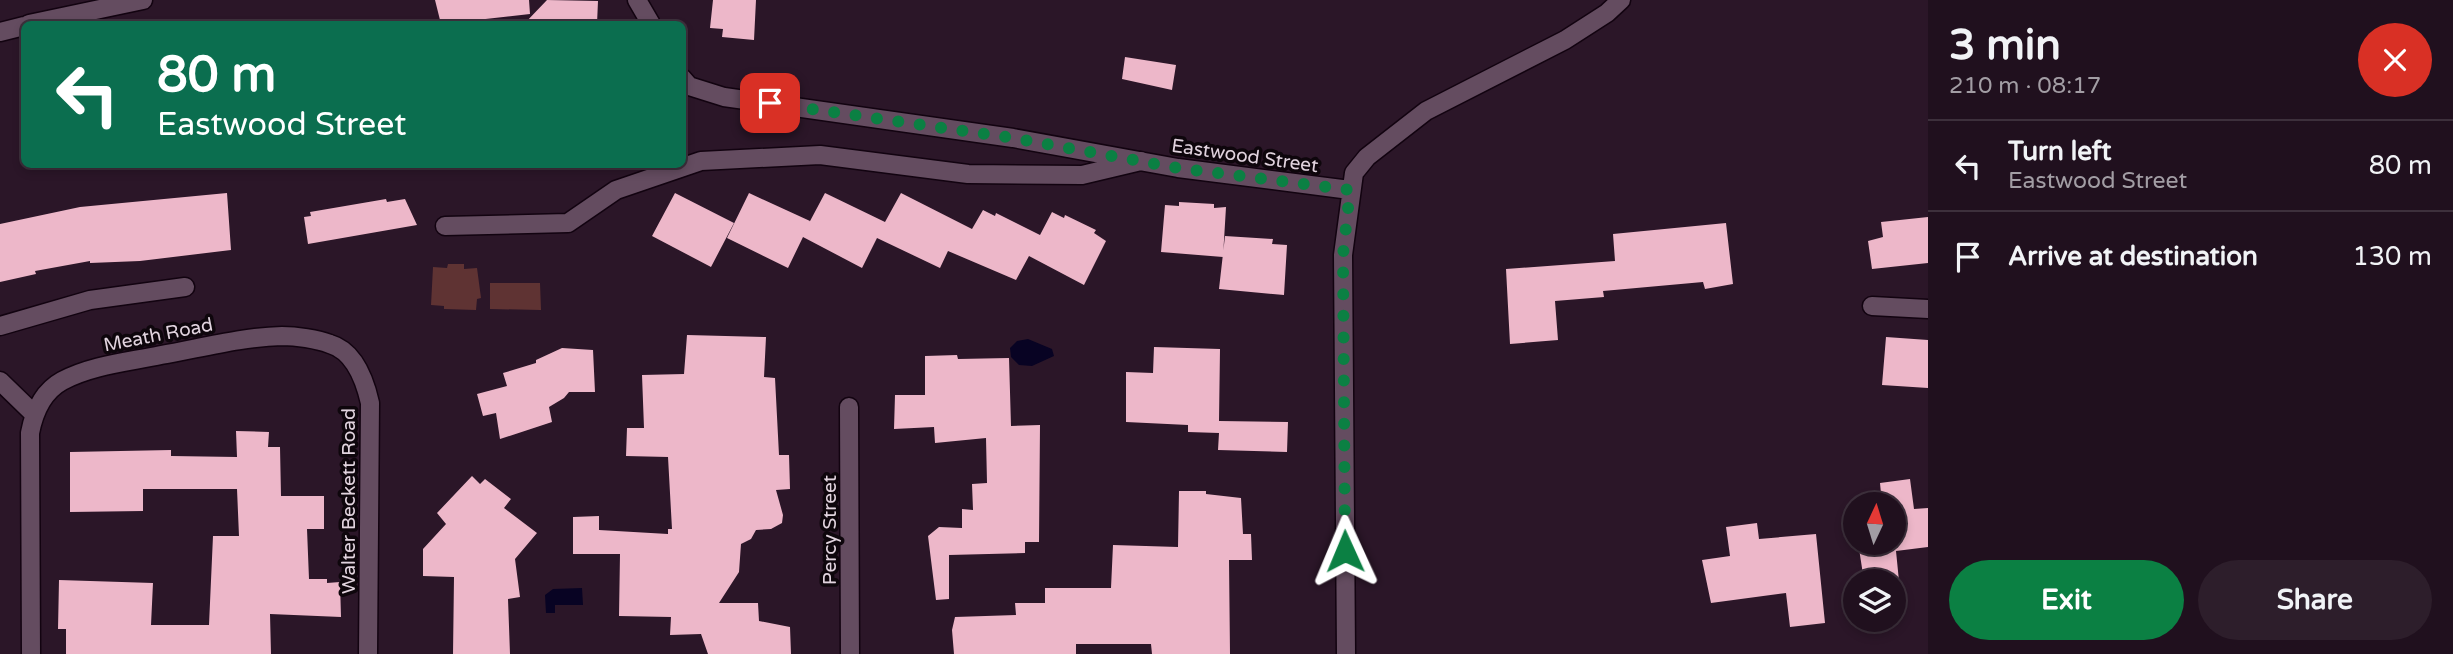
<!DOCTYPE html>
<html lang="en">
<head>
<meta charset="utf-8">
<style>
  body { margin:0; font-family:"Varela Round",sans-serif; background:#2d1e2b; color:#f1f3f6; height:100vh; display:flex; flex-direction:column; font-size:26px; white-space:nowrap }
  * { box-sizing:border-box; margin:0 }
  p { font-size:23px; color:#a29da4 }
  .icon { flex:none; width:38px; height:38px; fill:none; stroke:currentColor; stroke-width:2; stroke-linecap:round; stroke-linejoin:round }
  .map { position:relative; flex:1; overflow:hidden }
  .drawer { display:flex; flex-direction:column; background:#20101e; width:525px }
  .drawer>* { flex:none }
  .hud { position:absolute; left:21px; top:21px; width:665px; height:147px; border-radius:10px; box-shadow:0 4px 10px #0003,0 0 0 2px #3d303c; background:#0b6e4f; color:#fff; overflow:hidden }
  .needle { width:46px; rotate:4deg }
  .controls { position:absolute; left:1843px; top:492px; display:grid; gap:14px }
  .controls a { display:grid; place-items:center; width:63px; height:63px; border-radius:50%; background:#20101e; box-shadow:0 4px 10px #0003,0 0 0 2px #3d303c; font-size:35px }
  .pin { position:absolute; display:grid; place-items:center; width:60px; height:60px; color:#fff; margin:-30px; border-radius:14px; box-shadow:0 4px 10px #0006 }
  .me { position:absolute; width:77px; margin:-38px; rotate:359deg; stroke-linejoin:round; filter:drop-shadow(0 0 5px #0008) }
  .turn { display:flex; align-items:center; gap:24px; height:147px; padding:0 21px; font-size:32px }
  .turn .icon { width:91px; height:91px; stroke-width:2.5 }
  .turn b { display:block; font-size:49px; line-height:60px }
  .round { display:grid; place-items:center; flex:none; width:74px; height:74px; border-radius:37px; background:#2d1e2b }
  .overview { display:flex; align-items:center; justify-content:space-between; height:119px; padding:0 21px }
  h1 { font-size:42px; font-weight:700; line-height:52px }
  .cta { display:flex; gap:14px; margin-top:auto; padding:14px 21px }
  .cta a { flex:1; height:80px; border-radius:42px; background:#0b8043; color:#fff; font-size:28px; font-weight:700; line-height:80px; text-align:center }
  .cta a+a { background:#2d1e2b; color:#f1f3f6 }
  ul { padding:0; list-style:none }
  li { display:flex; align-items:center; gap:21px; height:91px; padding:0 21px; border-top:2px solid #3d303c }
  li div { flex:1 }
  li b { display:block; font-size:26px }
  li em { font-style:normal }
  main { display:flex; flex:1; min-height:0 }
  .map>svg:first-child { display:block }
  .green { fill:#5f3333 }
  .water { fill:#080323 }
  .building { fill:#edb7c9 }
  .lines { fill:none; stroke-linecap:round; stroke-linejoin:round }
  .minor-casing { stroke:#120310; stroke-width:21 }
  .minor { stroke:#644c60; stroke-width:18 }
  .route { stroke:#0b8043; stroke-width:12; stroke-dasharray:0 21.6 }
  .labels { text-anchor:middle; stroke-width:7; stroke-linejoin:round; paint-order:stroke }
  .street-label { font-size:19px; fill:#e1d3de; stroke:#0e060c }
</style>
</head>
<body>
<main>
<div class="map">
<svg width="1928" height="654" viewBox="0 0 1928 654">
  <rect width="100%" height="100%" fill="#2b1628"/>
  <!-- green -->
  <path class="green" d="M448,264H464V269L477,268L481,298L477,299L476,310L444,309V306L431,305L433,267L447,268Z
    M490,283H540L541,310L490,309Z"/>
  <!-- water -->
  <path class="water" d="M1028,339L1052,349L1054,356L1032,366L1019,365L1011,357L1010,348L1017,341Z
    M582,588L583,605H555V613H546L545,595L553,589Z"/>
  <!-- building -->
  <path class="building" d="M435,0H529L530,14L441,24Z
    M547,0L598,1L597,24H524Z
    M713,0H756L754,40L722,37L723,29L710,28Z
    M1125,57L1176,65L1172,90L1122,79Z
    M227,193L231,250L140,261L90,263V261L35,271L36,274L0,282V224L80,207Z
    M675,193L734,223L711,267L652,236Z
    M749,193L810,221L809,223L825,193L885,222L901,193L972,229L983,210L995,216L996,213L1040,235L1052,212L1064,218L1065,215L1096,230L1094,233L1106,241L1084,285L1029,256L1016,280L948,251L940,268L877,238L862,268L803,237L788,268L727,238Z
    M386,199L387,202L405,199L417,225L308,244L304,217L311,216L310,212Z
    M1179,202L1214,204V208L1226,207L1223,257L1161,252L1165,205L1179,206Z
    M1928,217V263L1872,269L1868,241L1883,237L1881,222Z
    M1726,223L1733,284L1705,289L1703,282L1603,291L1604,297L1555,301L1558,340L1510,344L1506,269L1615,261L1613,234Z
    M1225,236L1273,239L1272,244L1287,245L1284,295L1219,289Z
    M687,335L766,337L764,377L775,378L779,455H789L790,489L776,490L783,515L782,523L771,529L756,530L751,539L741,544L739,572L719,603H758L759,621L790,627L791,654H708L701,634L670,635L671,617L619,616L620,554H573V517L599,516V530L668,534V529H672L668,457L626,456L627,428H644L642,375L684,374Z
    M1886,337L1928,340V388L1882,385Z
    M1154,347L1220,349L1219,421L1288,422L1287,452L1218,450L1219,433L1188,432V425L1126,422V372L1153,373Z
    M562,348L593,350L595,392H569L564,398L549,407L552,422L500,439L496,413L483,416L477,394L507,386L503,373L536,363V360Z
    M957,355L958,359L1009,358L1011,426L1040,425L1039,542H1025V553L949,555V599L936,600L928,536L939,527L962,528V509L973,510L972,484L987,483L986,438L935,443L934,427L894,429L895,395H925V356Z
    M236,431L269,432L268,447H280L281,496H324V529H307L309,579H327V583L340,582L341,617L270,614L271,654H66V629H58L59,580L153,583L151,625H209L213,536H239L237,489H143V511L70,512V452L171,450V456L237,457Z
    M472,476L480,484L485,479L511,499L504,508L537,533L515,559L520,597L508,599L510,654H453L454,577L423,576V549L446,524L437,513Z
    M1910,479L1914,509L1928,508V547L1896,551L1899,581H1864L1858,542H1894V504H1882L1880,483Z
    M1179,491H1206V494L1241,498L1243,534H1251L1252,560H1229L1230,654H1152L1151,644H1076V654H954L952,630L955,617L1016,615L1015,603H1045V588H1111L1113,545L1178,547Z
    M1757,523L1759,539L1816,534L1825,623L1790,627L1786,593L1711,603L1702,560L1730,556L1726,527Z"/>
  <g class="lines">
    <!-- minor casing -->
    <g class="minor-casing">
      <path id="minor" d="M637,0L651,24
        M29,24L143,0
        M0,32L24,26
        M682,78L689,86L724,97L1013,138L1178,168L1350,190
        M445,226L568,223L616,190L701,161L820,155L968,174L1082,175L1141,161
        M1872,306L1928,309
        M0,326L90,300L185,287
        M0,381L34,414
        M849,407L850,654
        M31,654L30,433C34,412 42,392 62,381C92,365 128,362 161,355C201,348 241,337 282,336C296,336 317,339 330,344C354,351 365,381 370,403L368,654
        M1346,654L1343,255L1354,173L1367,157L1426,111L1565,40L1607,13L1621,0"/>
    </g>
    <!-- minor -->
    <use href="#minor" class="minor"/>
  </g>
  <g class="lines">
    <!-- route -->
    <path class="route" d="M770,103L1013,138L1178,168L1350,190L1343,255L1345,551"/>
  </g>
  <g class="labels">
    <!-- street labels -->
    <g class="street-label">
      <text transform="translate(1245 155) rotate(8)" y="7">Eastwood Street</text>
      <text transform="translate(158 334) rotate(-11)" y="7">Meath Road</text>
      <text transform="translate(348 501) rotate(-90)" y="7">Walter Beckett Road</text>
      <text transform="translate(829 530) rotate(-90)" y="7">Percy Street</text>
    </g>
  </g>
</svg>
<div class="controls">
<a><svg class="needle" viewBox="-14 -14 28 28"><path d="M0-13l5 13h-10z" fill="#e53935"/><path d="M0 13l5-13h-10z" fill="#a29da4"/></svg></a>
<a><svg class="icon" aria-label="layers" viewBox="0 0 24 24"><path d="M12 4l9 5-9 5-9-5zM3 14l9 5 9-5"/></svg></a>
</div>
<div class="pin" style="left:770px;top:103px;background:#d93025"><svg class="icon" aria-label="arrive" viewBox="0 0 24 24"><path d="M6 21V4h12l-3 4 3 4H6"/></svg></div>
<svg class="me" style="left:1345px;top:551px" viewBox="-20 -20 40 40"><path d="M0-17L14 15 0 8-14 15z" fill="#0b8043" stroke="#fff" stroke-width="4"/></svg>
<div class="hud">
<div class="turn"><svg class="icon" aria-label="left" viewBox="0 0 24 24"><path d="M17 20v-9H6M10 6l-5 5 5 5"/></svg><div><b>80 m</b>Eastwood Street</div></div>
</div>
</div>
<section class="drawer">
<div class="overview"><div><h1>3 min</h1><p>210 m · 08:17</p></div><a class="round" style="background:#d93025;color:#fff"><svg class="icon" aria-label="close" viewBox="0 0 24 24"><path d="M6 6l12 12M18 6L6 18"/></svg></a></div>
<ul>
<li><svg class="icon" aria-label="left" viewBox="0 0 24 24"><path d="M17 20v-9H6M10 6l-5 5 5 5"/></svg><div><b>Turn left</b><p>Eastwood Street</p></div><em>80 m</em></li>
<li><svg class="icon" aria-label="arrive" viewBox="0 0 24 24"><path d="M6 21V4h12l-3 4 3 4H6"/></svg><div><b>Arrive at destination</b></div><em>130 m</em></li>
</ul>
<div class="cta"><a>Exit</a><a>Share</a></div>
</section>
</main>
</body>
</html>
